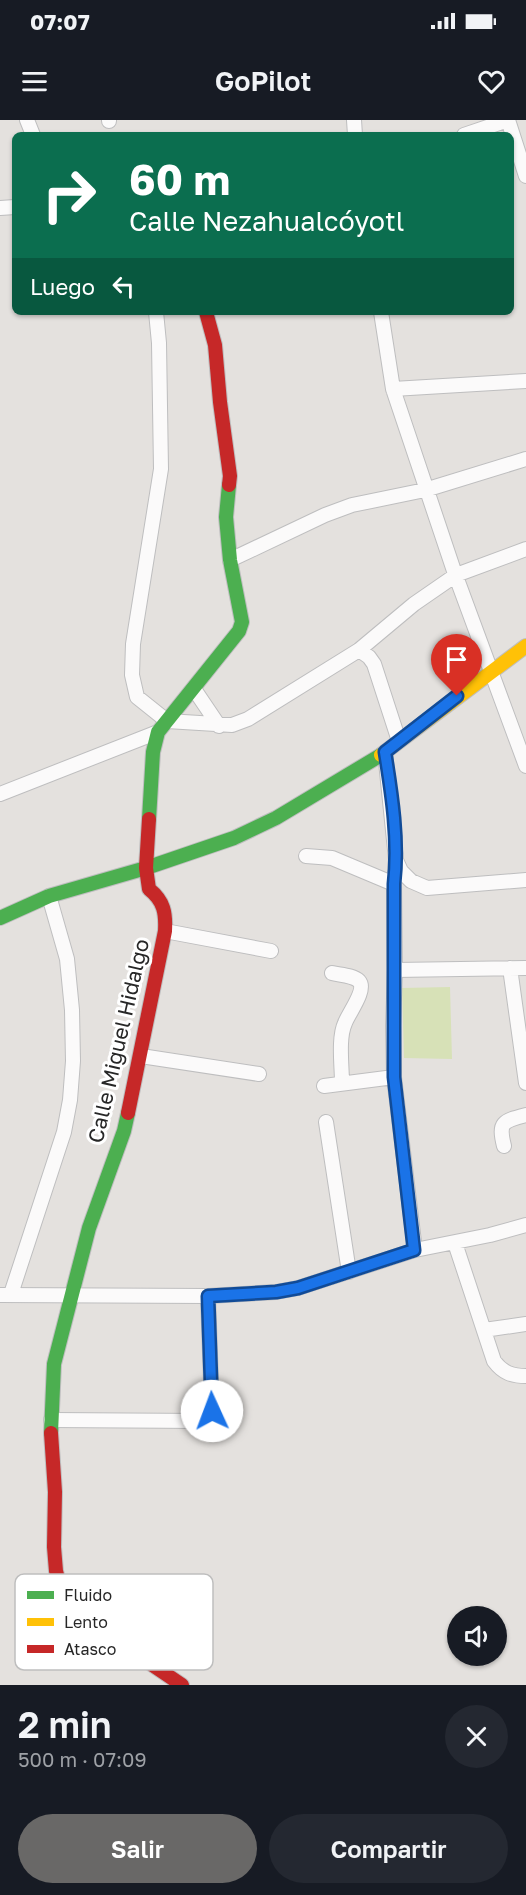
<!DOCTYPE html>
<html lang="es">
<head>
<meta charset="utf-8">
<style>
  body { margin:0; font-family:"Golos Text",sans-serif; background:#242831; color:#f1f3f6; height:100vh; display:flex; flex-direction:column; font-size:22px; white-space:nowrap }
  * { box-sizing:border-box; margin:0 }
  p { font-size:20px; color:#9ea1a6 }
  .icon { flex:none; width:33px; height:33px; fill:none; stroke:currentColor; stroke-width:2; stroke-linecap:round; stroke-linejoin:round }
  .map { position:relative; height:1565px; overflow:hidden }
  .drawer { display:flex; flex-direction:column; background:#171b24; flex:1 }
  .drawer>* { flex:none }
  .banner { position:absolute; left:12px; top:12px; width:502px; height:183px; border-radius:9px; box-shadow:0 2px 4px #0004; background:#0b6e4f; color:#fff; overflow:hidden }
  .buttons { position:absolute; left:447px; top:1486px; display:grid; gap:12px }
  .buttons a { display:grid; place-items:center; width:60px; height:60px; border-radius:50%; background:#171b24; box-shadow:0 2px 4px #0004; font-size:30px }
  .pin { position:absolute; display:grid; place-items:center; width:51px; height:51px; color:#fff; margin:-62px -26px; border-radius:50% 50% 50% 0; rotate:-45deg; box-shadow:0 0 6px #0007 }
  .pin .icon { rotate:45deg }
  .me { position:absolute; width:66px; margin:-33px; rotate:358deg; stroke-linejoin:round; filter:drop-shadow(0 0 4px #0008) }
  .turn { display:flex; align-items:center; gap:21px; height:126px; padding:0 18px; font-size:27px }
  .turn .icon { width:78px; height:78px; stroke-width:2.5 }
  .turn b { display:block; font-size:42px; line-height:51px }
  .then { display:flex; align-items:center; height:57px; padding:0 18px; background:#0003; gap:12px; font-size:22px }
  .round { display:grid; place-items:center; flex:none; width:63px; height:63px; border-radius:32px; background:#242831 }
  .summary { display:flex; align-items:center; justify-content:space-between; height:102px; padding:0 18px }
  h1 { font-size:36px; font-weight:600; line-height:45px }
  .primary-button { display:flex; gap:12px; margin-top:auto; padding:12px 18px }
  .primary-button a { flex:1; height:69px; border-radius:36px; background:#696867; color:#fff; font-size:24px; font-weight:600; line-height:69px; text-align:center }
  .primary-button a+a { background:#242831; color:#f1f3f6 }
  .status { display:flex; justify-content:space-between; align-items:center; height:42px; padding:0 30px; background:#171b24; direction:ltr }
  .status svg { height:16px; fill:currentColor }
  header { display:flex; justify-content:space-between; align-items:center; height:78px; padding:0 18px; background:#171b24; font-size:27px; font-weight:600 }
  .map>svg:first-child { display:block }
  .pitch { fill:#d7e1b7 }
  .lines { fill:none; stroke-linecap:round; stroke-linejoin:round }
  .street-casing { stroke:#bebebf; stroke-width:16 }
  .fast-casing { stroke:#bebebf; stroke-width:16 }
  .slow-casing { stroke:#bebebf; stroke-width:16 }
  .jam-casing { stroke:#bebebf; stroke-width:16 }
  .street { stroke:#fbfafa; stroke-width:14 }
  .fast { stroke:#4caf50; stroke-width:14 }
  .slow { stroke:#ffc107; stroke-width:14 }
  .jam { stroke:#c62828; stroke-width:14 }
  .route-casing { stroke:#114b97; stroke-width:15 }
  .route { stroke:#1a73e8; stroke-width:10 }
  .labels { text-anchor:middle; stroke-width:6; stroke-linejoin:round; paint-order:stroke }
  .street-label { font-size:21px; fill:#272727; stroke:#fff }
  .key { fill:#fff; stroke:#bebebe; stroke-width:1.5 }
  .key-label { font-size:16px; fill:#272727 }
</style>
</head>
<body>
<div class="status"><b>07:07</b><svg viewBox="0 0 49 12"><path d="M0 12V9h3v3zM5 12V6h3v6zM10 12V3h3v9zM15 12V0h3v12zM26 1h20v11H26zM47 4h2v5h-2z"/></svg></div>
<header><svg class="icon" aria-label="menu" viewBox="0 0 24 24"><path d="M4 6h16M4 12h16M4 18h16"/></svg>GoPilot<svg class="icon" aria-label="heart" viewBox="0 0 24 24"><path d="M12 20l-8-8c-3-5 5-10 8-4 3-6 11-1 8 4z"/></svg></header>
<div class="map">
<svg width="526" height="1565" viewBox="0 0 526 1565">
  <rect width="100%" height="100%" fill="#e4e1de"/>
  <!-- pitch -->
  <path class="pitch" d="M450,867L452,939L404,938L402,868Z"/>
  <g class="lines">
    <!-- street casing -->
    <g class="street-casing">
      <path id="street" d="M27,0L33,15
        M109,0V1
        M354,0L355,15
        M508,0L526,56
        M464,15L508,0
        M0,88L15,87
        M156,192L159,223L161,349L133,524L132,555L137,577L167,601L232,605L248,599L359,530L414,484L456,455L526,429
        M381,192L393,269L454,451L526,646
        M393,269L526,261
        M230,440L325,395L352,385L425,370L526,339
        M359,530L369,537L374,544L399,621
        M194,569L219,606
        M385,632L396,740L394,764L395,850L393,906L394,957L415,1130
        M0,674L158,612
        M306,736L332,738L394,764
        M396,740L401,751L411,761L427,768L526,760
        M165,811L271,831
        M510,848L526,963
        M395,850L526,848
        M332,853C339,855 353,855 359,861C367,870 348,894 345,903C338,918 342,946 342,963
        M141,936L259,954
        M324,966L394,957
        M326,1002L349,1152
        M504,1026C498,1002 503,1001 526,995
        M455,1123L494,1241C503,1253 512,1256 526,1256
        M11,1174L64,1012L70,980L73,941L72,890L67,839L49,776
        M0,1175L208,1176L276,1172L298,1168L415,1130L490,1115L526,1105
        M484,1210L526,1204
        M51,1300L202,1301L210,1297L212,1291L208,1176"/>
    </g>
    <!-- fast casing -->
    <g class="fast-casing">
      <path id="fast" d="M149,699L153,632L158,612L239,511L242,502L230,440L226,397L229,365
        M0,798L49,776L146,748L234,718L276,698L381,635
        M51,1313L54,1244L89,1108L124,1011L128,993"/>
    </g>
    <!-- slow casing -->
    <g class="slow-casing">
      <path id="slow" d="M381,635L526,526"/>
    </g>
    <!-- jam casing -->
    <g class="jam-casing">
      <path id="jam" d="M206,192L215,225L220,282L230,356L229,365
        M128,993L165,811C166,793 164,781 149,769L146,748L149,699
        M51,1313L55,1372L54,1427L56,1451L60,1466L86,1500L182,1565"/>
    </g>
    <!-- street -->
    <use href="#street" class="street"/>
    <!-- fast -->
    <use href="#fast" class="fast"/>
    <!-- slow -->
    <use href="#slow" class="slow"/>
    <!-- jam -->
    <use href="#jam" class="jam"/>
  </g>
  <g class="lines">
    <!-- route casing -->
    <g class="route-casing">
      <path id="route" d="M212,1291L208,1176L276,1172L298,1168L414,1130L394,957V764C399,721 392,675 385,632L457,576"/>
    </g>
    <!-- route -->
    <use href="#route" class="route"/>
  </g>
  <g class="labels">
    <!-- street labels -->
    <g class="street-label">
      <text transform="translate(119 921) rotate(-77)" y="7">Calle Miguel Hidalgo</text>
    </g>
  </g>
  <!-- legend -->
  <rect x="15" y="1454" width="198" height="96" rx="9" class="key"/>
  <rect x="27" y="1471" width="27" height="8" fill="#4caf50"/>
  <rect x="27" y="1498" width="27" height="8" fill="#ffc107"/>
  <rect x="27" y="1525" width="27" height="8" fill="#c62828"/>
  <g class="key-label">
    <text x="64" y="1481">Fluido</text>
    <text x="64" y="1508">Lento</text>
    <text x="64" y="1535">Atasco</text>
  </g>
</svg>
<div class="buttons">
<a><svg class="icon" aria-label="sound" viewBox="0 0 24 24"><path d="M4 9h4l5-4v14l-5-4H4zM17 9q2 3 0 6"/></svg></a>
</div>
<div class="pin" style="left:457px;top:576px;background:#d93025"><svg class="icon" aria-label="arrive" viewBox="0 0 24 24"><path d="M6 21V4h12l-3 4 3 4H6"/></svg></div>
<svg class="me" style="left:212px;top:1291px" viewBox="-20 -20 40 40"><circle r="19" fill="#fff"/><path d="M0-13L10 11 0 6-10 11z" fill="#1a73e8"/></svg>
<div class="banner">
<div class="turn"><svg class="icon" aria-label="right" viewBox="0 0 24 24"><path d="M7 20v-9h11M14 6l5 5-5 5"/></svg><div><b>60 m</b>Calle Nezahualcóyotl</div></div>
<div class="then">Luego<svg class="icon" aria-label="left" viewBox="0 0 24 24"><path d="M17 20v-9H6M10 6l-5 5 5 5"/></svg></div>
</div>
</div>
<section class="drawer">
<div class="summary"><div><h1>2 min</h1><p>500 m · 07:09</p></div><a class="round"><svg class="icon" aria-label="close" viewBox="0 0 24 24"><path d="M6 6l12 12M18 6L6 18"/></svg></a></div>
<div class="primary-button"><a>Salir</a><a>Compartir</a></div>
</section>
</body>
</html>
